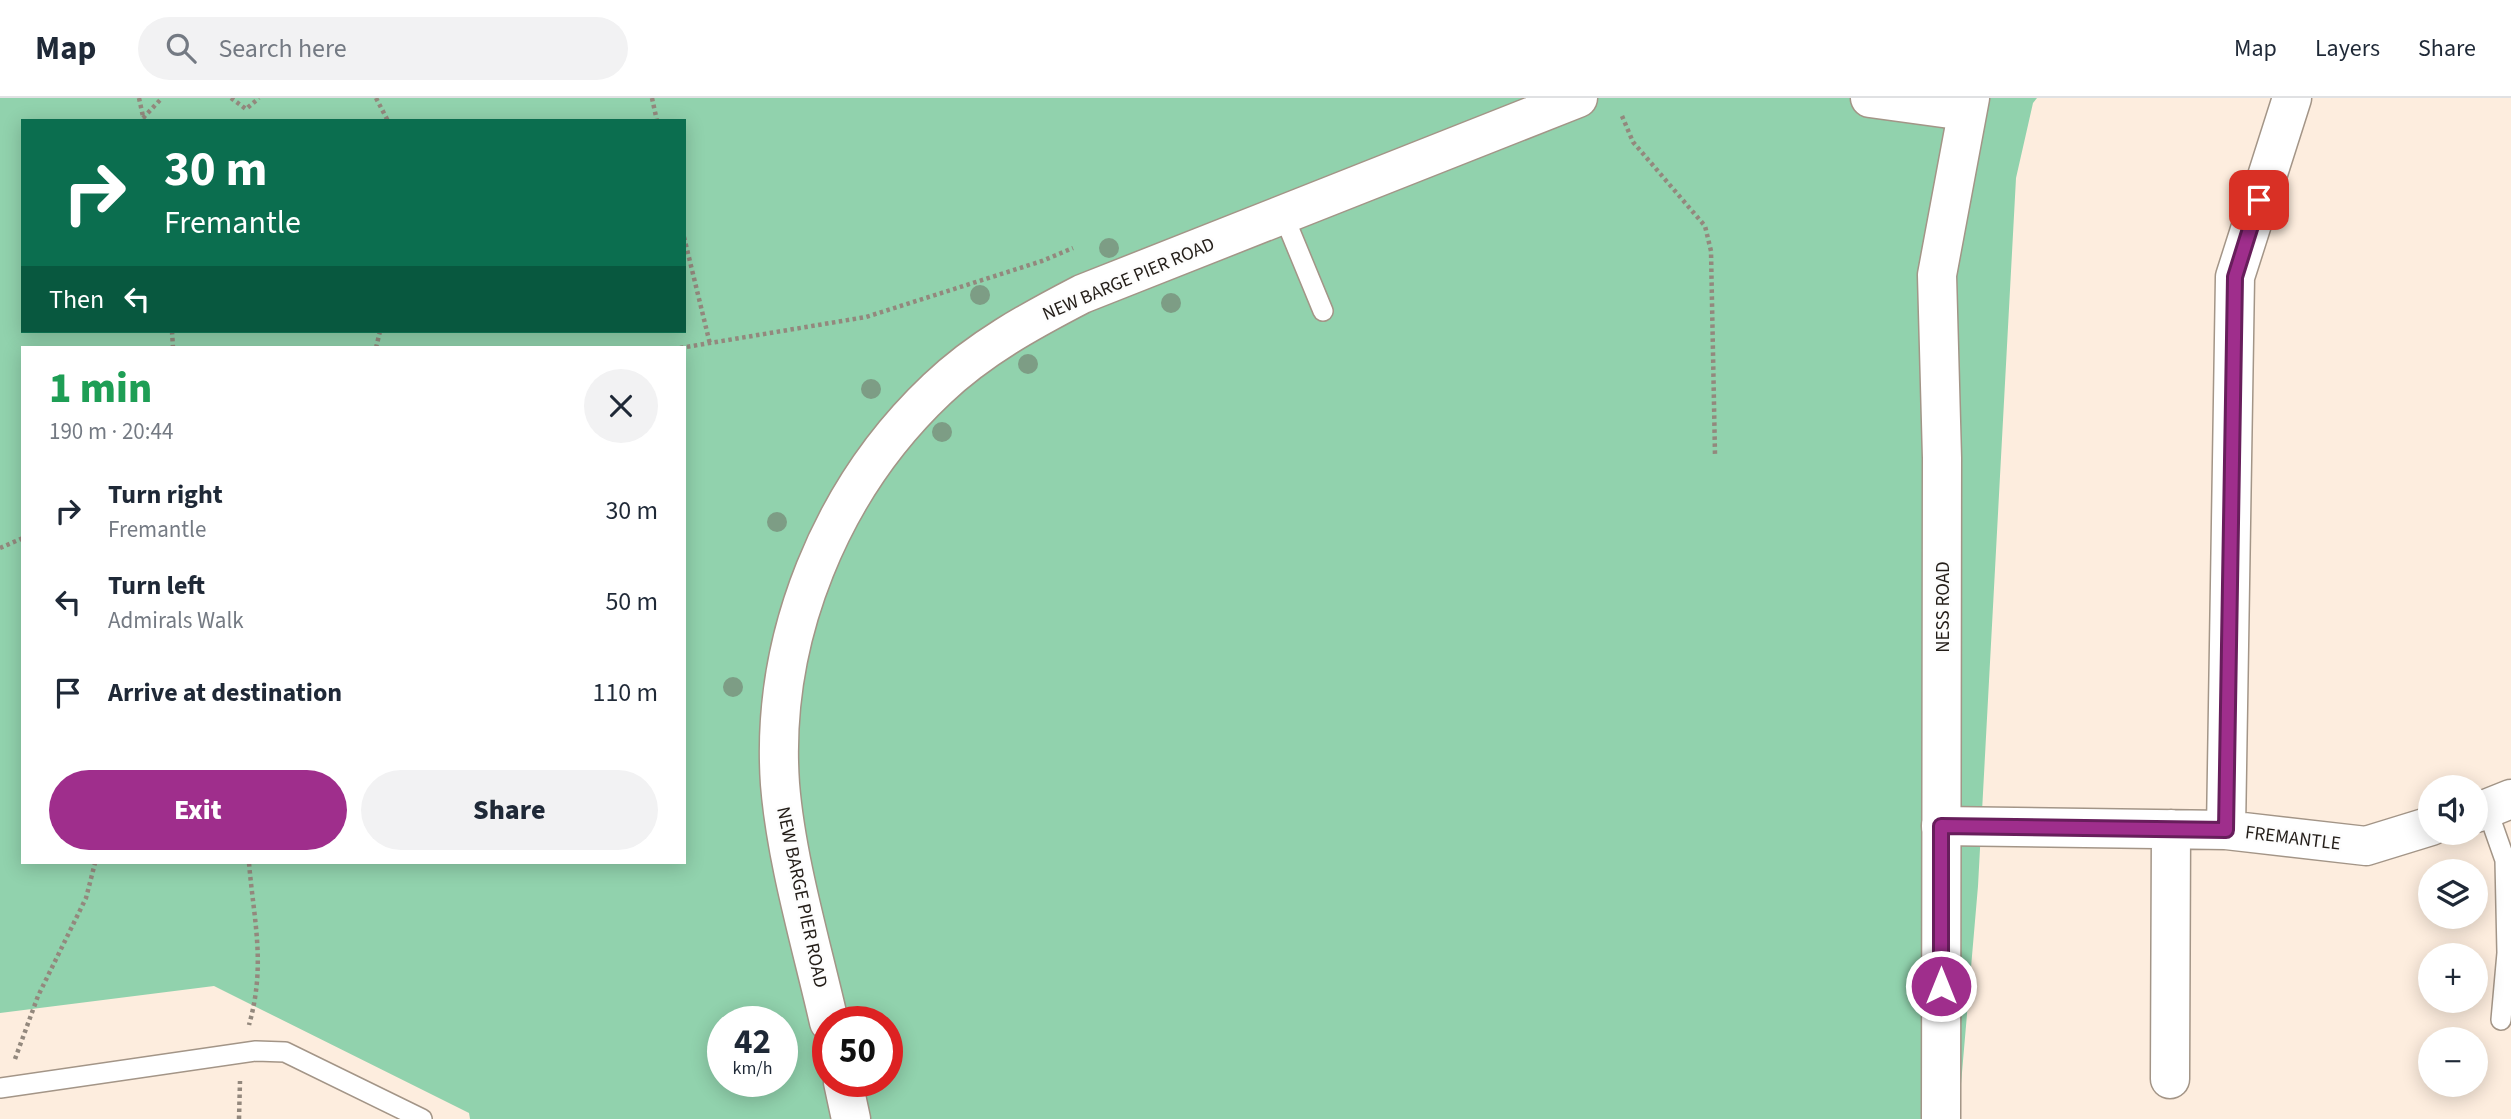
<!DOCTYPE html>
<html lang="en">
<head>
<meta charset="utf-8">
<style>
  body { margin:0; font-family:"Source Sans 3",sans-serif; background:#f2f2f3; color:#1f2937; height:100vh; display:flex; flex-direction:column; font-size:26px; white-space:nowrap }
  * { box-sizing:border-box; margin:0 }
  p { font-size:23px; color:#747a83 }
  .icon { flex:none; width:38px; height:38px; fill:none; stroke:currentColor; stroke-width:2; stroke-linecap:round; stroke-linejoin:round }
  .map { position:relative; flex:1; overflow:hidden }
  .details { position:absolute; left:21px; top:248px; width:665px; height:518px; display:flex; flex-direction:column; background:#fff; border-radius:0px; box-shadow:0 4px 18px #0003 }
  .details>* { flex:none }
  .top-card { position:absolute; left:21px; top:21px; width:665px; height:214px; border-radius:0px; box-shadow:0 4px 18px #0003; background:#0b6e4f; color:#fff; overflow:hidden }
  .fabs { position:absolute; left:2418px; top:677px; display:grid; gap:14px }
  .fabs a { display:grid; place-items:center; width:70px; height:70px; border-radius:50%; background:#fff; box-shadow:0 4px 18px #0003; font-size:35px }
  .speed { position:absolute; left:707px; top:908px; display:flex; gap:14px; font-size:35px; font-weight:700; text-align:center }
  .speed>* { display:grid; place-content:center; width:91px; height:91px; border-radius:50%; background:#fff; box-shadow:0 4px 18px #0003; line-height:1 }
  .speed small { font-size:18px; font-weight:400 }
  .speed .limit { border:10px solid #d22; background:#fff; color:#111 }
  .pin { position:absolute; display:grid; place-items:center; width:60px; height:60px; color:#fff; margin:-30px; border-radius:14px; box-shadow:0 4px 10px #0006 }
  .me { position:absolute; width:77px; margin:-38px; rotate:0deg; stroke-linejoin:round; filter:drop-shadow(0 0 5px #0008) }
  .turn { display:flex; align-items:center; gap:24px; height:147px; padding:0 28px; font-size:32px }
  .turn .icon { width:91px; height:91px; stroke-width:2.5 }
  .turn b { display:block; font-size:49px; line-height:60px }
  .then { display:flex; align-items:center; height:66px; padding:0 28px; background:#0003; gap:14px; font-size:26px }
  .round { display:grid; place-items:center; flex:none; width:74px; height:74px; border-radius:37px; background:#f2f2f3 }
  .head { display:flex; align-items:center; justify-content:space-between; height:119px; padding:0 28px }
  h1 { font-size:42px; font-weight:800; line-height:52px; color:#1e9e55 }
  .action { display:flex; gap:14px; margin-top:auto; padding:14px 28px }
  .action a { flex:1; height:80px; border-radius:42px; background:#9f2e8c; color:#fff; font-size:28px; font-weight:800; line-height:80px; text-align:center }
  .action a+a { background:#f2f2f3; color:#1f2937 }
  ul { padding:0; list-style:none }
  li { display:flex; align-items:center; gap:21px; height:91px; padding:0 28px }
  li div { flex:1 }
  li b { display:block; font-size:26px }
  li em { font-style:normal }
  header { display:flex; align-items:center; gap:42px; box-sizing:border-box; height:98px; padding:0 35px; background:#fff; border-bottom:2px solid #e0e1e3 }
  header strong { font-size:33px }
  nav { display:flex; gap:38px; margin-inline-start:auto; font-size:24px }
  .search { width:490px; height:63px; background:#f2f2f3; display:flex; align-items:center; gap:18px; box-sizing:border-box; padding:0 24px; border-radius:38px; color:#747a83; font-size:26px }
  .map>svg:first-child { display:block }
  .green { fill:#91d2ad; fill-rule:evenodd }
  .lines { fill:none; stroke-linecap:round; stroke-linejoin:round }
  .lane-casing { stroke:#a39587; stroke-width:22 }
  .street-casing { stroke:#a39587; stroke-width:41 }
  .secondary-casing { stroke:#a39587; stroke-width:41 }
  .path { stroke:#93887d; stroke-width:4.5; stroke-dasharray:3.5 3.5; stroke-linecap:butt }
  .lane { stroke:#fff; stroke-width:19 }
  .street { stroke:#fff; stroke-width:38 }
  .secondary { stroke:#fff; stroke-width:38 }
  .tree { fill:#7d9d85 }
  .route-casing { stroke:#671e5b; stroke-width:18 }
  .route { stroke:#9f2e8c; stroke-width:12 }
  .labels { text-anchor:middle; stroke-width:5; stroke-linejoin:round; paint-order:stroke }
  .street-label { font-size:19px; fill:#231d18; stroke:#fdfdfd }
</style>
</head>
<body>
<header>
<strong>Map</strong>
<div class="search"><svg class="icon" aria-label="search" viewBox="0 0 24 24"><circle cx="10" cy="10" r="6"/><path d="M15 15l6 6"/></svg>Search here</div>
<nav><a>Map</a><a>Layers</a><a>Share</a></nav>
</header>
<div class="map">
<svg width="2511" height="1021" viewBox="0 0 2511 1021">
  <rect width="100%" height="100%" fill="#fdedde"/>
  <!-- green -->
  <path class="green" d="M0,0H2037L2033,5L2016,80L1978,788L1958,1021H470L469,1015L214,888L0,915ZM23,23H684V233H23ZM23,250H684V765H23ZM723,924H782V984H723ZM828,924H887V984H828Z"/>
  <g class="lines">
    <!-- lane casing -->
    <g class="lane-casing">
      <path id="lane" d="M1283,116L1323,213
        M2487,711L2505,762L2507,855L2501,922
        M0,990L256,953L285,954L422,1021"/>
    </g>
    <!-- street casing -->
    <g class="street-casing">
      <path id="street" d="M1870,0L1965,13
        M2476,715L2511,701
        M1941,728L2226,732L2366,748L2431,728
        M2226,732L2235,179L2292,0
        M829,924C812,849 786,762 780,686C770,540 831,391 937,291C980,250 1030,223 1082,196L1578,0
        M2170,981L2171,731
        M843,984L851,1021"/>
    </g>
    <!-- secondary casing -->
    <g class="secondary-casing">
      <path id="secondary" d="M1941,1021L1942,360L1937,177L1970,0"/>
    </g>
    <!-- path -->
    <path class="path" d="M139,0L144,23
      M231,0L246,11L259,0
      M376,0L388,23
      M652,0L657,23
      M1622,18L1633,44L1705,128L1711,153L1715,357
      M143,20L162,0
      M684,139L710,246
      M172,233L173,250
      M376,250L380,233
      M680,250L866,219L1042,163L1073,150
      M0,450L23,440
      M249,765C254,824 266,867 249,927
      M15,961L38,898L86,800L95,765
      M239,1021L240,983"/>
    <!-- lane -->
    <use href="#lane" class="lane"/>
    <!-- street -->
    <use href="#street" class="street"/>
    <!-- secondary -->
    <use href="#secondary" class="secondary"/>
  </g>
  <!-- trees -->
  <g class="tree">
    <circle cx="1109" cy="150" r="10"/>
    <circle cx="980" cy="197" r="10"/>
    <circle cx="1171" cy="205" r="10"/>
    <circle cx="1028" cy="266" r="10"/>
    <circle cx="871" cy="291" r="10"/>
    <circle cx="942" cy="334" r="10"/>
    <circle cx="777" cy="424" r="10"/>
    <circle cx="733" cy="589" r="10"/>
  </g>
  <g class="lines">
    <!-- route casing -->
    <g class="route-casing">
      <path id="route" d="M1941,888V728L2226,732L2235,179L2259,102"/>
    </g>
    <!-- route -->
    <use href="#route" class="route"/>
  </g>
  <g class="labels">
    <!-- street labels -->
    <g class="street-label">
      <text transform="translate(1128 180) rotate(-23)" y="7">NEW BARGE PIER ROAD</text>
      <text transform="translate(1942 509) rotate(-90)" y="7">NESS ROAD</text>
      <text transform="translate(2293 739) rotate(7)" y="7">FREMANTLE</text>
      <text transform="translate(803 799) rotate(78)" y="7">NEW BARGE PIER ROAD</text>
    </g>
  </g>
</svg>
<div class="fabs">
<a><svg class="icon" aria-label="sound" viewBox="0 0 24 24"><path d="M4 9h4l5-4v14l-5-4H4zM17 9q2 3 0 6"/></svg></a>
<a><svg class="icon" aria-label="layers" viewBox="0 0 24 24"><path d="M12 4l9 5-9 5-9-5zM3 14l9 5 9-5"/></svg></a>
<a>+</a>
<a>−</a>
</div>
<div class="speed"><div>42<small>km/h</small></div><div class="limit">50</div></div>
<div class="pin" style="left:2259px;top:102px;background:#d93025"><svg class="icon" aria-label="arrive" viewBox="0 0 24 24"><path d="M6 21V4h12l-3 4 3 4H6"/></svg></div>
<svg class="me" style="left:1941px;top:888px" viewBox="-20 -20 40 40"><circle r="17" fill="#9f2e8c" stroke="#fff" stroke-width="3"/><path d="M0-11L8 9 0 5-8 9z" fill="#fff"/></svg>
<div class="top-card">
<div class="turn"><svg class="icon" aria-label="right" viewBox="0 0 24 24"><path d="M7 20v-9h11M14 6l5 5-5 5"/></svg><div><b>30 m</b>Fremantle</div></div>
<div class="then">Then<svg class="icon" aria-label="left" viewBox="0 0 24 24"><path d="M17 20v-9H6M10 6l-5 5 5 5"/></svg></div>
</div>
<section class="details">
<div class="head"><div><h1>1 min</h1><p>190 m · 20:44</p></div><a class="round"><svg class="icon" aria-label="close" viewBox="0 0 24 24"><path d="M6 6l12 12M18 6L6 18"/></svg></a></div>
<ul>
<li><svg class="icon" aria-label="right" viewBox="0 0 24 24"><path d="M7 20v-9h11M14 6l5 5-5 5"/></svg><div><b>Turn right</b><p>Fremantle</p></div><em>30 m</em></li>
<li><svg class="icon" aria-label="left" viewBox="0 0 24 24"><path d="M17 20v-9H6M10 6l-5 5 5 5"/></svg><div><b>Turn left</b><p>Admirals Walk</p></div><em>50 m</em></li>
<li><svg class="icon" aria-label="arrive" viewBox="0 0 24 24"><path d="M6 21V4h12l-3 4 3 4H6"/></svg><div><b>Arrive at destination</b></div><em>110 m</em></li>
</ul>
<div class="action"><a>Exit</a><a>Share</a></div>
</section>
</div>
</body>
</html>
